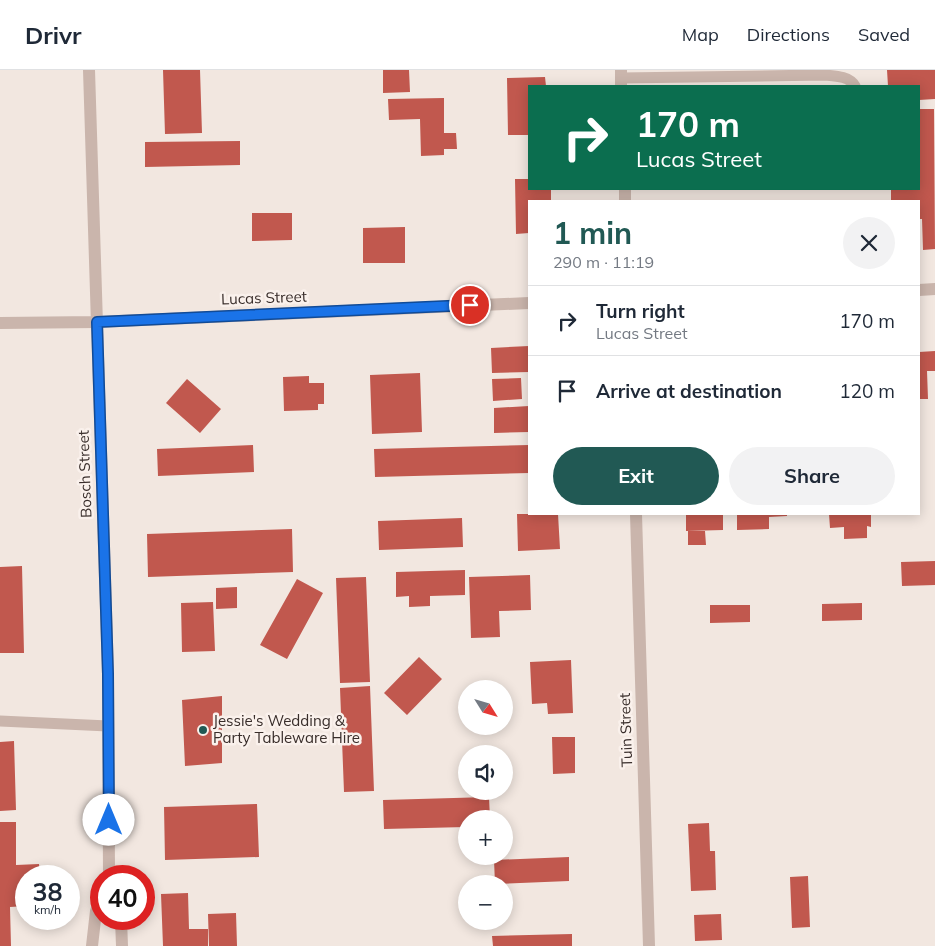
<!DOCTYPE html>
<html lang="en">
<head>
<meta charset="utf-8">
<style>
  body { margin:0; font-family:Mulish,sans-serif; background:#f2f2f3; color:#1f2937; height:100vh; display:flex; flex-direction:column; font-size:19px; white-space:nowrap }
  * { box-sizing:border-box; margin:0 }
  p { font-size:16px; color:#747a83 }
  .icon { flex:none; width:28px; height:28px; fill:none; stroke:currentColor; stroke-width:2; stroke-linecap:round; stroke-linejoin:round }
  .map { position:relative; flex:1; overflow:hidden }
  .drawer { position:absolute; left:528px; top:130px; width:392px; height:315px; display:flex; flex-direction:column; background:#fff; border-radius:0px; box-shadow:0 2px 12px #0003 }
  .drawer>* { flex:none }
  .top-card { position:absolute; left:528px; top:15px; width:392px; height:105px; border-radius:0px; box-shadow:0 2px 12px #0003; background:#0b6e4f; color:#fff; overflow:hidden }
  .needle { width:32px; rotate:127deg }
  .buttons { position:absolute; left:458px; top:610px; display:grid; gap:10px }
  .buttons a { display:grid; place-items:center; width:55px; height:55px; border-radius:50%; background:#fff; box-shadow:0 2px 12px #0003; font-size:25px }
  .speed { position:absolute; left:15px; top:795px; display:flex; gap:10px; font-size:25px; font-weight:700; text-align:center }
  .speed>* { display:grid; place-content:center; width:65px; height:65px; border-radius:50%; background:#fff; box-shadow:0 2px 12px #0003; line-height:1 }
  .speed small { font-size:12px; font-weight:400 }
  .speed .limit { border:8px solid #d22; background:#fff; color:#111 }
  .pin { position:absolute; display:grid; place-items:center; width:42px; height:42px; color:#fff; margin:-21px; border:2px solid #fff; border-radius:50%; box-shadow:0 1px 5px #0007 }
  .me { position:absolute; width:55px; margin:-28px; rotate:0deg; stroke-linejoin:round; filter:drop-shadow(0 0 4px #0008) }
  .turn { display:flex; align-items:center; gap:18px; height:105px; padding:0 25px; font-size:22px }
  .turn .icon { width:65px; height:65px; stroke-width:2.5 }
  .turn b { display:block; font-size:35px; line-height:42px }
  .round { display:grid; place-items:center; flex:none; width:52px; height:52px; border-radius:26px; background:#f2f2f3 }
  .overview { display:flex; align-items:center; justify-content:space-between; height:85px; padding:0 25px }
  h1 { font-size:30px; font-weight:700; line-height:38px; color:#215954 }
  .primary-button { display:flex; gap:10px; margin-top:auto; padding:10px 25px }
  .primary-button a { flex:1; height:58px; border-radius:30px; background:#215954; color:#fff; font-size:20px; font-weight:700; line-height:58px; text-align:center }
  .primary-button a+a { background:#f2f2f3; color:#1f2937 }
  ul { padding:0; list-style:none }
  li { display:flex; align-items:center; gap:15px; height:70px; padding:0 25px; border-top:1px solid #e0e1e3 }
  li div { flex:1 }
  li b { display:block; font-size:19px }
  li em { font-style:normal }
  header { display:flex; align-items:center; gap:30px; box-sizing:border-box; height:70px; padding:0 25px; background:#fff; border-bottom:1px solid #e0e1e3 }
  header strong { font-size:24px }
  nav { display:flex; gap:28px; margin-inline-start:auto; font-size:18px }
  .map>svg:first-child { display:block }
  .building { fill:#c1584e }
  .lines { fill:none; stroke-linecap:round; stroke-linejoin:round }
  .service { stroke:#cab5ac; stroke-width:11 }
  .minor { stroke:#cab5ac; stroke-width:12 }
  .tertiary { stroke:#cab5ac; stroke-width:12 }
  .route-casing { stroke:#114b97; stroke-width:12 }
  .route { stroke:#1a73e8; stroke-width:9 }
  .poi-dot { fill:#215954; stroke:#faf1ec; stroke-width:2 }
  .labels { text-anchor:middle; stroke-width:5; stroke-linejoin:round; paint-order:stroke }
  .street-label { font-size:15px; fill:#382d2a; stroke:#faf1ec }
  .poi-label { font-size:15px; fill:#382d2a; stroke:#faf1ec; text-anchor:start }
</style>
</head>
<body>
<header>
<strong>Drivr</strong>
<nav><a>Map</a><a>Directions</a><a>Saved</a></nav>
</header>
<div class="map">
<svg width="935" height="876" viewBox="0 0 935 876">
  <rect width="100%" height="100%" fill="#f2e7e0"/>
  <!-- building -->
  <path class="building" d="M163,0H200L202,63L165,64Z
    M383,0H409L410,22L383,23Z
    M887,0H935V29L919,30V16H888Z
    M545,7L546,16H529V65H508L507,8Z
    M444,28V63H456L457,79H444V85L421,86L420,49L389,50L388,29Z
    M919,39H934L935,179L923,180L922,149H919V131H891V119H919Z
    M240,71V95L145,97V72Z
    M515,109H529V119H551V131H529V163L516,164Z
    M252,143H292V170L252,171Z
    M405,157V193H363V158Z
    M529,276V302L492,303L491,278Z
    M935,281V301H927L928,329H919V282Z
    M420,303L422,362L372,364L370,305Z
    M309,306V313H324V334H318V340L284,341L283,307Z
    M521,308L522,329L493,331L492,309Z
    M187,309L221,339L200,363L166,333Z
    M529,336V362L494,363V338Z
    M253,375L254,402L158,406L157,379Z
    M529,375V403L375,407L374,379Z
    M517,444H558L560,479L518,481Z
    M686,444H723V460L686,461Z
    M737,444H787V446L769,447V459L737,460Z
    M829,444H871V457L867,456V468L844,469V457L830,458Z
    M462,448L463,477L379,480L378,451Z
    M292,459L293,502L148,507L147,464Z
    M688,461H705L706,475H688Z
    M935,491V515L902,516L901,492Z
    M22,496L24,583H0V497Z
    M465,500V525L430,526V536L409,537V526L396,527V502Z
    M530,505L531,540L499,541L500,567L471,568L469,507Z
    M366,507L370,612L340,613L336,508Z
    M297,509L323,523L287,589L260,575Z
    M237,517V538L216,539V518Z
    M213,532L215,581L182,582L181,533Z
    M862,533V550L822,551V534Z
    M710,535H750V552L710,553Z
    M419,587L442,609L407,645L384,623Z
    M571,590L573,643L548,644L547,633L532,634L530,592Z
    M370,616L374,721L344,722L340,618Z
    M222,626V693L185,696L182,630Z
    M552,667H575V703L553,704Z
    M14,671L16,740L0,741V672Z
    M489,727L490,749H466V757L384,759L383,730Z
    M257,734L259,787L165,790L164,737Z
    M0,752H16V795L39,794L40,806H26V836L10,837L11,876H0Z
    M709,753L710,781H715L716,820L691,821L688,754Z
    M569,787V811L495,814L494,790Z
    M808,806L810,857L792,858L790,807Z
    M188,823L189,859H208V876H163L161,824Z
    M236,843L237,876H209L208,844Z
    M721,844L722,870L695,871L694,845Z
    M572,864V876H493L492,866Z"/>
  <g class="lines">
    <!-- service -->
    <path class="service" d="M621,8L824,5C835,6 849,6 855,16
      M0,651L108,656"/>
    <!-- minor -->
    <path class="minor" d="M621,0V16
      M625,119V131
      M919,220L935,219
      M0,253L97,252L529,233
      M636,444L649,876"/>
    <!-- tertiary -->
    <path class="tertiary" d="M89,0L108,604L109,806
      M121,849L122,876
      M92,876L96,841L101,827"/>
  </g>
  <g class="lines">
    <!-- route casing -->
    <g class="route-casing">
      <path id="route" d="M109,750L108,604L97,252L470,235"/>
    </g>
    <!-- route -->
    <use href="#route" class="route"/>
  </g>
  <!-- markers -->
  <circle class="poi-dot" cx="203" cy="660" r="5"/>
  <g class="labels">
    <!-- street labels -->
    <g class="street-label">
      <text transform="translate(264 228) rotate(-2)" y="5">Lucas Street</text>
      <text transform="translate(85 404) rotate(-92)" y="5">Bosch Street</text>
      <text transform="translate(626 660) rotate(-92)" y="5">Tuin Street</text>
    </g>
    <!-- poi labels -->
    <g class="poi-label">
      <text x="213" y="656">Jessie's Wedding &amp;<tspan x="213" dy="17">Party Tableware Hire</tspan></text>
    </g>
  </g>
</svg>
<div class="buttons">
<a><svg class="needle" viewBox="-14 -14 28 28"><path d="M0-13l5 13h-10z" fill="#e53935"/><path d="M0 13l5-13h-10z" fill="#747a83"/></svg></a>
<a><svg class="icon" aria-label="sound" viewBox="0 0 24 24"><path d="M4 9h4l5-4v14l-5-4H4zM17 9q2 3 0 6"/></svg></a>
<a>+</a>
<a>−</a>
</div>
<div class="speed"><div>38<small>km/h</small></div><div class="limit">40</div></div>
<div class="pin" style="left:470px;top:235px;background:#d93025"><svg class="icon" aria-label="arrive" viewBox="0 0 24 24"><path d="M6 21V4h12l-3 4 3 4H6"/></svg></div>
<svg class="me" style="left:109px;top:750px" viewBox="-20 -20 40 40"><circle r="19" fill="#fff"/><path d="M0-13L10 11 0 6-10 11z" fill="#1a73e8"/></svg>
<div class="top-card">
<div class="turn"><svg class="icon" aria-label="right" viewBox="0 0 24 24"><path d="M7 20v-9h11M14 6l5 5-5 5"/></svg><div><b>170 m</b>Lucas Street</div></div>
</div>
<section class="drawer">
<div class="overview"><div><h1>1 min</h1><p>290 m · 11:19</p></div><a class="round"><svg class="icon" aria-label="close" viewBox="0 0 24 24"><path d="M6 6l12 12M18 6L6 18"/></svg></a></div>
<ul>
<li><svg class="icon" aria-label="right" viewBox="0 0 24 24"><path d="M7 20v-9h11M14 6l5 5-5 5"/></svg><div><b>Turn right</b><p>Lucas Street</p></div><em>170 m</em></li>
<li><svg class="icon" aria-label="arrive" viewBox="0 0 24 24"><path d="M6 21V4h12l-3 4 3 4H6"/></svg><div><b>Arrive at destination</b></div><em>120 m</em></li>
</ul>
<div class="primary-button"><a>Exit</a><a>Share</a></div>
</section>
</div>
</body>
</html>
